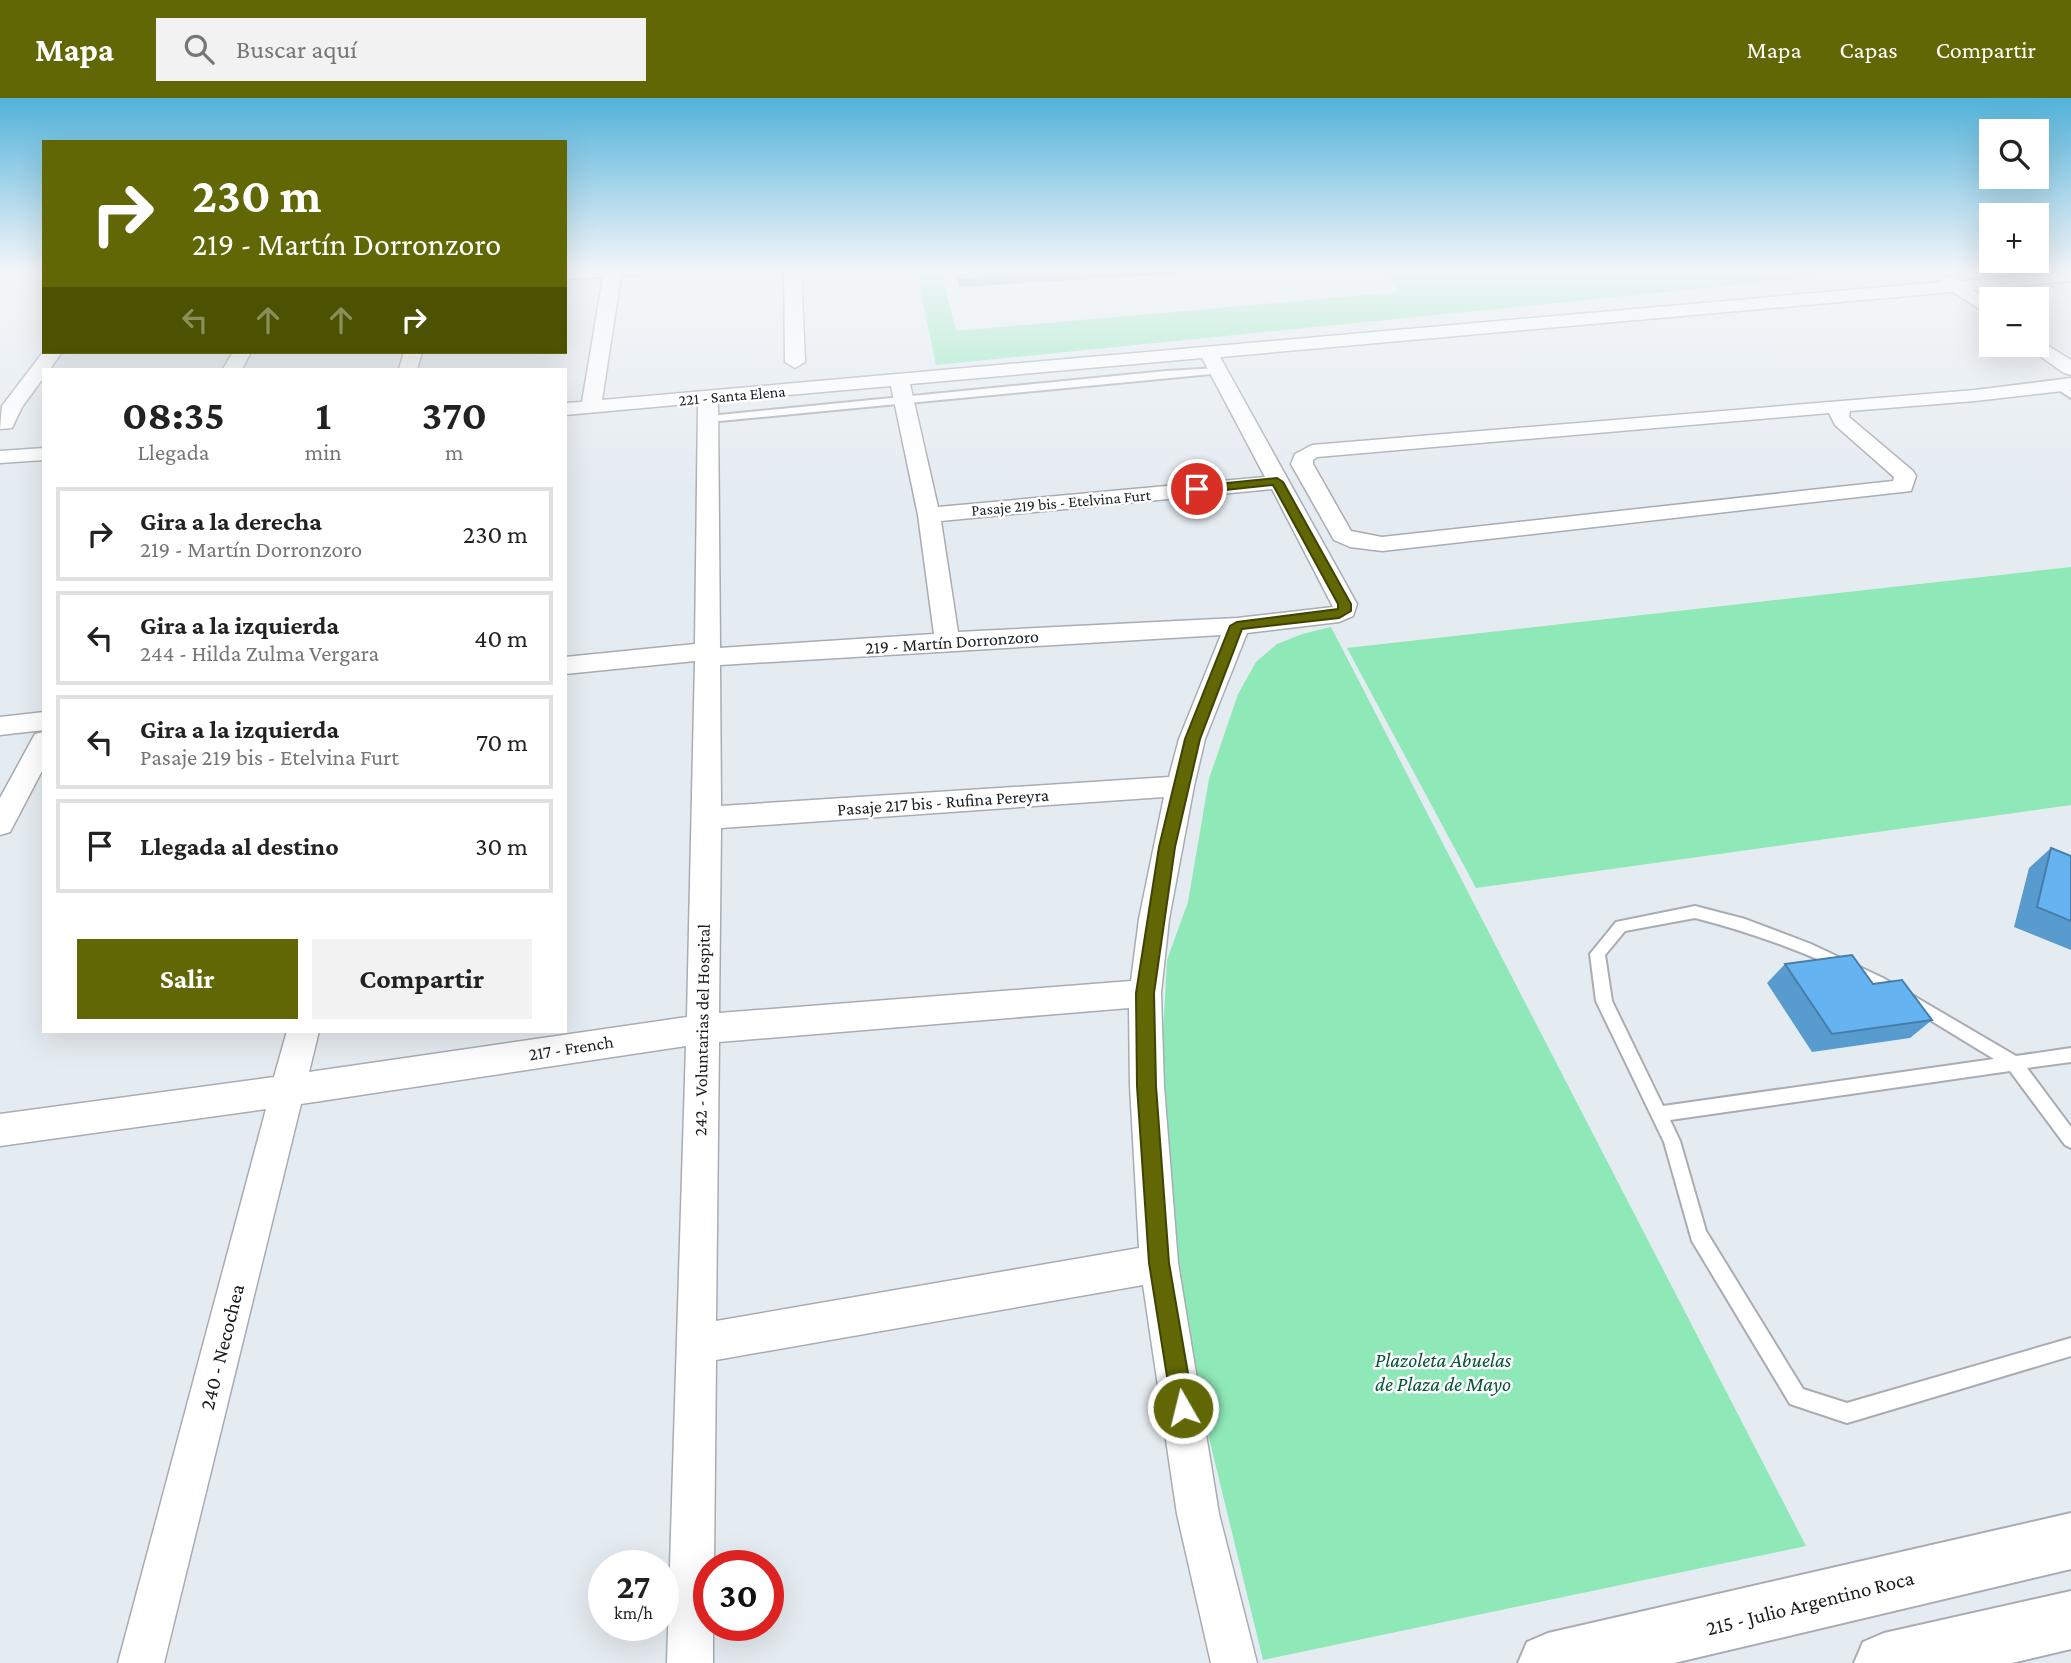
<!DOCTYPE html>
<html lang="es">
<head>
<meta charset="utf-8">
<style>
  body { margin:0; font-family:"Crimson Pro",serif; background:#f2f2f2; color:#222; height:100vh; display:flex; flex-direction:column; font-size:26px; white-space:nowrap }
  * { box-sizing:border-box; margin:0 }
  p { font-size:23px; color:#767676 }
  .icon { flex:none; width:38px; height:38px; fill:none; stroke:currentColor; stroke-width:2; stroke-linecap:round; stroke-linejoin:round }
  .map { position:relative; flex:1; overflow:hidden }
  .side { position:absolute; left:42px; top:270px; width:525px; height:665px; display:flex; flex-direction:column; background:#fff; border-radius:0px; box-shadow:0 7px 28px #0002 }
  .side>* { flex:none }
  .top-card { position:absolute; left:42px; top:42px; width:525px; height:214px; border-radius:0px; box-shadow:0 7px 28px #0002; background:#616704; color:#fff; overflow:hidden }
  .buttons { position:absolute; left:1979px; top:21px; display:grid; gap:14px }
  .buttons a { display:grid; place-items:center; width:70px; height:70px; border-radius:0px; background:#fff; box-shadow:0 7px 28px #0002; font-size:35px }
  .speed { position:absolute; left:588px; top:1452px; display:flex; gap:14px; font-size:35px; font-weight:700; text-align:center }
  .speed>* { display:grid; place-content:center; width:91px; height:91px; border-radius:50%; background:#fff; box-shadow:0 7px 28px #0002; line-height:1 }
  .speed small { font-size:18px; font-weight:400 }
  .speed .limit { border:10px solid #d22; background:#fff; color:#111 }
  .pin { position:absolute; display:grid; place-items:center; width:60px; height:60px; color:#fff; margin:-30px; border:4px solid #fff; border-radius:50%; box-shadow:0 2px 7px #0007 }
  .me { position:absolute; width:77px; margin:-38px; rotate:352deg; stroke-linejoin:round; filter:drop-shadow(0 0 5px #0008) }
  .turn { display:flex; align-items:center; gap:24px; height:147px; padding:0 35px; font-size:32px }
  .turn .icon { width:91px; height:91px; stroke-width:2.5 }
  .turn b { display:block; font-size:49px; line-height:60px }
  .lanes { display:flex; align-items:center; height:66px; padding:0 35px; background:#0003; justify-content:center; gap:35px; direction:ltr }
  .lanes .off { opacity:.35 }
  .eta { display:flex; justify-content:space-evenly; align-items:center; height:119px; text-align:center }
  .eta b { font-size:42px; font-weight:700; line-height:49px }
  .cta { display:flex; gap:14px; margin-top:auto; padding:14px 35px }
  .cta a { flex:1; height:80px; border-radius:0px; background:#616704; color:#fff; font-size:28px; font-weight:700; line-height:80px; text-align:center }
  .cta a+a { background:#f2f2f2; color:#222 }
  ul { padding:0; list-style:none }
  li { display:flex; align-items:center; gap:21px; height:94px; margin:0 14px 10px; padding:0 21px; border:4px solid #e0e0e0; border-radius:0px }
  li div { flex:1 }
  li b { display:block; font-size:26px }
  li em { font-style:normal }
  header { display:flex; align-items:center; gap:42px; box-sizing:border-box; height:98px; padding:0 35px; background:#616704; color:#fff }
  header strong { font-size:33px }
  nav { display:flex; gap:38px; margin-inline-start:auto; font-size:24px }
  .search { width:490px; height:63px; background:#f2f2f2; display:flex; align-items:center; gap:18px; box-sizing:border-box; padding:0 24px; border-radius:0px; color:#767676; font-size:26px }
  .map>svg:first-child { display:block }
  .green { fill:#8ee8b8 }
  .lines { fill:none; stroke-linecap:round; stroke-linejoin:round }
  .lane-casing { stroke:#a7adb2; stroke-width:4 }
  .street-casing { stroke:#a7adb2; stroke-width:3 }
  .secondary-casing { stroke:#a7adb2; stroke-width:4 }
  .lane { fill:#fff; fill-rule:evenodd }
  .street { fill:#fff; fill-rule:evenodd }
  .secondary { fill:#fff; fill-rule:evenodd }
  .wall { fill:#579bcf }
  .building { fill:#65b4f1; stroke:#477ea9; stroke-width:2 }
  .route { fill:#616704; stroke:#3f4303; stroke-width:2 }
  .labels { text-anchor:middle; stroke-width:5; stroke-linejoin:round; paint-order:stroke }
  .far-street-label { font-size:16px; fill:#1a1c1e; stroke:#fff }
  .street-label { font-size:18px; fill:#1a1c1e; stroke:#fff }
  .near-street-label { font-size:21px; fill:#1a1c1e; stroke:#fff }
  .near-park-label { font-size:21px; font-style:italic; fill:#045535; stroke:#fff }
</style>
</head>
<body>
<header>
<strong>Mapa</strong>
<div class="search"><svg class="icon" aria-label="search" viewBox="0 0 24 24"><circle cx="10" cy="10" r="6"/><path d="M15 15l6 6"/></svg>Buscar aquí</div>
<nav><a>Mapa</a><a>Capas</a><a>Compartir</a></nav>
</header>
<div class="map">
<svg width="2071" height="1565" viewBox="0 0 2071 1565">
  <rect width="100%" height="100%" fill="#e5ecf1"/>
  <!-- green -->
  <path class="green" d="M916,171H940L956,233L1400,194L1381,171L1885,172L936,267Z
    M2071,469V707L1476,790L1347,550Z
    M1331,529L1806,1448L1263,1562L1193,1274L1177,1174L1162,957L1167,862L1188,804L1209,681L1238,596L1256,564L1277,546L1302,536Z"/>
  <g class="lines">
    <!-- lane casing -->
    <g class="lane-casing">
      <path id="lane" d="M1219,270L1222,271V275L709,324L704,321L709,318L1166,273Z
        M2056,286H2062L2071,293V300L2056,290Z
        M1695,808L1745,821L1811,846L1883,880L2016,958L2071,950V964L2027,970L2071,1029V1050L2065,1047L2010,973L1670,1022L1680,1043L1706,1133L1803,1291L1847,1305L2071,1240V1258L1847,1325L1790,1306L1692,1143L1664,1044L1596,903L1590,856L1616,824ZM1695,820C1757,836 1818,858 1874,889C1915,912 1954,937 1994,961L1663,1008L1612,903L1605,857L1625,833Z"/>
    </g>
    <!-- street casing -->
    <g class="street-casing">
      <path id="street" d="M565,171H651L642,176L621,178L602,302L1941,184L1943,179L1949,178L1960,183L2071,173V183L1973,192L1992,205V219L1953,194L1220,259L1357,506L1353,518L1339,524L1247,535L1205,641L1194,688L1169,821L1161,895L1164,988L1178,1165L1219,1416L1257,1565H1211L1177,1416L1143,1187L716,1262L714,1468H709V1528H713V1565H667L686,948L301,1006L164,1565H118L266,1011L0,1048V1016L274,979L287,933H319L309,974L687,919L695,563L565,576V559L695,546L698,305L565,317V305L582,304L603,179L565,181ZM1202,260L1265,379L938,409L910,286ZM891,288L918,417L934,536L720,550L718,303ZM1272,391L1333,509L1237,520L958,534L941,423ZM1221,537L1179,641L1169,679L721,708L720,567ZM1164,699L1139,821L1131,883L719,915L721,730ZM1129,910L1130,988L1139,1150L716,1223L719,944Z
        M784,171H801L805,264L795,270L785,264Z
        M2037,241L2071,262V277L2064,275L2030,251L2028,247H2037Z
        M44,253L62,254L50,271H44V279L22,309L12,330L0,331L2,308Z
        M233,254H251L242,271H223Z
        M404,254H422L417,271H399Z
        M2071,280V292L1975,303L1850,313L1849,319L1913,373L1916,378L1911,393L1382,453L1350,449L1334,442L1291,366L1295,356L1312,347L1975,292ZM1829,315L1835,327L1894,379L1893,383L1382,439L1351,433L1313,366V362L1317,359Z
        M44,350V362L0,365V353Z
        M44,614V632L0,637V619Z
        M44,634V669L10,734L0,737V700L35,636Z"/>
    </g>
    <!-- secondary casing -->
    <g class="secondary-casing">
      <path id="secondary" d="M2071,1415V1471L1674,1565H1518L1527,1544L1548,1535Z
        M2071,1493V1551L2012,1565H1854L1863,1544L1884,1535Z"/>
    </g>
    <!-- lane -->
    <use href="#lane" class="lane"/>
    <!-- street -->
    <use href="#street" class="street"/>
    <!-- secondary -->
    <use href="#secondary" class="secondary"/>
  </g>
  <!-- wall -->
  <path class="wall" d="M956,171H1196L1195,175L959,189Z
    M2051,750L2071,758V852L2014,829L2029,770Z
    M1785,866L1932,922L1910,940L1812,954L1767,885Z"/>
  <!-- building -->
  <path class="building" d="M956,171H1159L958,182Z
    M2051,750L2071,758V823L2037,809Z
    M1852,857L1873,886L1902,882L1932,922L1832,936L1785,866Z"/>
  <!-- sky -->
  <linearGradient id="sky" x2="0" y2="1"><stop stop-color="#52b2da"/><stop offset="0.44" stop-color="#f3f6f9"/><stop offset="1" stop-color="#f3f6f9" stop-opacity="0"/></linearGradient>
  <rect width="2071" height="390" fill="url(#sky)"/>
  <!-- route -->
  <path class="route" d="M1277,380L1283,384L1351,506V513L1339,520L1242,531L1200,641L1175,749L1154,895L1156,988L1169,1165L1194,1310L1190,1317L1183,1320L1175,1317L1172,1310L1149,1165L1137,988L1136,895L1159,749L1185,641L1230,528L1237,524L1338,511V506L1273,387L1197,395L1191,391L1197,388Z"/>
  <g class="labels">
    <!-- far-street labels -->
    <g class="far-street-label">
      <text transform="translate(732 297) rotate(-5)" y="6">221 - Santa Elena</text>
      <text transform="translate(1061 404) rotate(-5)" y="6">Pasaje 219 bis - Etelvina Furt</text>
    </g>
    <!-- street labels -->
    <g class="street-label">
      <text transform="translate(952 544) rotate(-4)" y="6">219 - Martín Dorronzoro</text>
      <text transform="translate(943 704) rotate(-4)" y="6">Pasaje 217 bis - Rufina Pereyra</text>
      <text transform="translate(702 932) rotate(-89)" y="6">242 - Voluntarias del Hospital</text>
      <text transform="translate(571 950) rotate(-9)" y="6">217 - French</text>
    </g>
    <!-- near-street labels -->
    <g class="near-street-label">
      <text transform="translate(222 1249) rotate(-76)" y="7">240 - Necochea</text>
      <text transform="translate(1810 1505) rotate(-14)" y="7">215 - Julio Argentino Roca</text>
    </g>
    <!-- near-park labels -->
    <g class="near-park-label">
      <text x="1443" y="1269">Plazoleta Abuelas<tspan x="1443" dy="24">de Plaza de Mayo</tspan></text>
    </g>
  </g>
</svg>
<div class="buttons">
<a><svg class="icon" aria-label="search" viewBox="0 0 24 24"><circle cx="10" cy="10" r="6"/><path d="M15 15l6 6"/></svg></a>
<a>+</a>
<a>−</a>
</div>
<div class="speed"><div>27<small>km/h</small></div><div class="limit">30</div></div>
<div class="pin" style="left:1197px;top:391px;background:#d93025"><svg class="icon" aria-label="arrive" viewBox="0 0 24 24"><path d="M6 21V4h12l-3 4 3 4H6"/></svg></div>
<svg class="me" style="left:1183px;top:1310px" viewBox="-20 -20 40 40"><circle r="17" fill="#616704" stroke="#fff" stroke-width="3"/><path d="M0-11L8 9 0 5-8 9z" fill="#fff"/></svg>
<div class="top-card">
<div class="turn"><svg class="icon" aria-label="right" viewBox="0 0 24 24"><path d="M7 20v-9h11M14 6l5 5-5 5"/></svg><div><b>230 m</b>219 - Martín Dorronzoro</div></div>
<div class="lanes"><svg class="icon off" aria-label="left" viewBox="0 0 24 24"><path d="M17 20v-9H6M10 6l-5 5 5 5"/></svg><svg class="icon off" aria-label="ahead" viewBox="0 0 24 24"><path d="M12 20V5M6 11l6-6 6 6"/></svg><svg class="icon off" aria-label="ahead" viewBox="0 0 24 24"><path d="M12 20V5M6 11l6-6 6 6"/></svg><svg class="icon" aria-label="right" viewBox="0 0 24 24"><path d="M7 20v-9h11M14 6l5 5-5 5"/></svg></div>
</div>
<section class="side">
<div class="eta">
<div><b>08:35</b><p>Llegada</p></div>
<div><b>1</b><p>min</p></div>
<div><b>370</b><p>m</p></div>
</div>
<ul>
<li><svg class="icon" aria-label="right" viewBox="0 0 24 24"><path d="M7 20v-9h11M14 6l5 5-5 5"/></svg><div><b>Gira a la derecha</b><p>219 - Martín Dorronzoro</p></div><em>230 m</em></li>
<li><svg class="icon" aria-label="left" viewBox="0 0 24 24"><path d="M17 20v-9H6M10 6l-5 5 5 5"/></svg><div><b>Gira a la izquierda</b><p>244 - Hilda Zulma Vergara</p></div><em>40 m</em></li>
<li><svg class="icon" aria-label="left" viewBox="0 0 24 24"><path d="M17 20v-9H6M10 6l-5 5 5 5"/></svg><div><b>Gira a la izquierda</b><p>Pasaje 219 bis - Etelvina Furt</p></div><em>70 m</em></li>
<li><svg class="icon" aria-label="arrive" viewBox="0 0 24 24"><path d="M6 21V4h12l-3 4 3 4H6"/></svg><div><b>Llegada al destino</b></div><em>30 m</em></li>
</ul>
<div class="cta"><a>Salir</a><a>Compartir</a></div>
</section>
</div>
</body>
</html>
